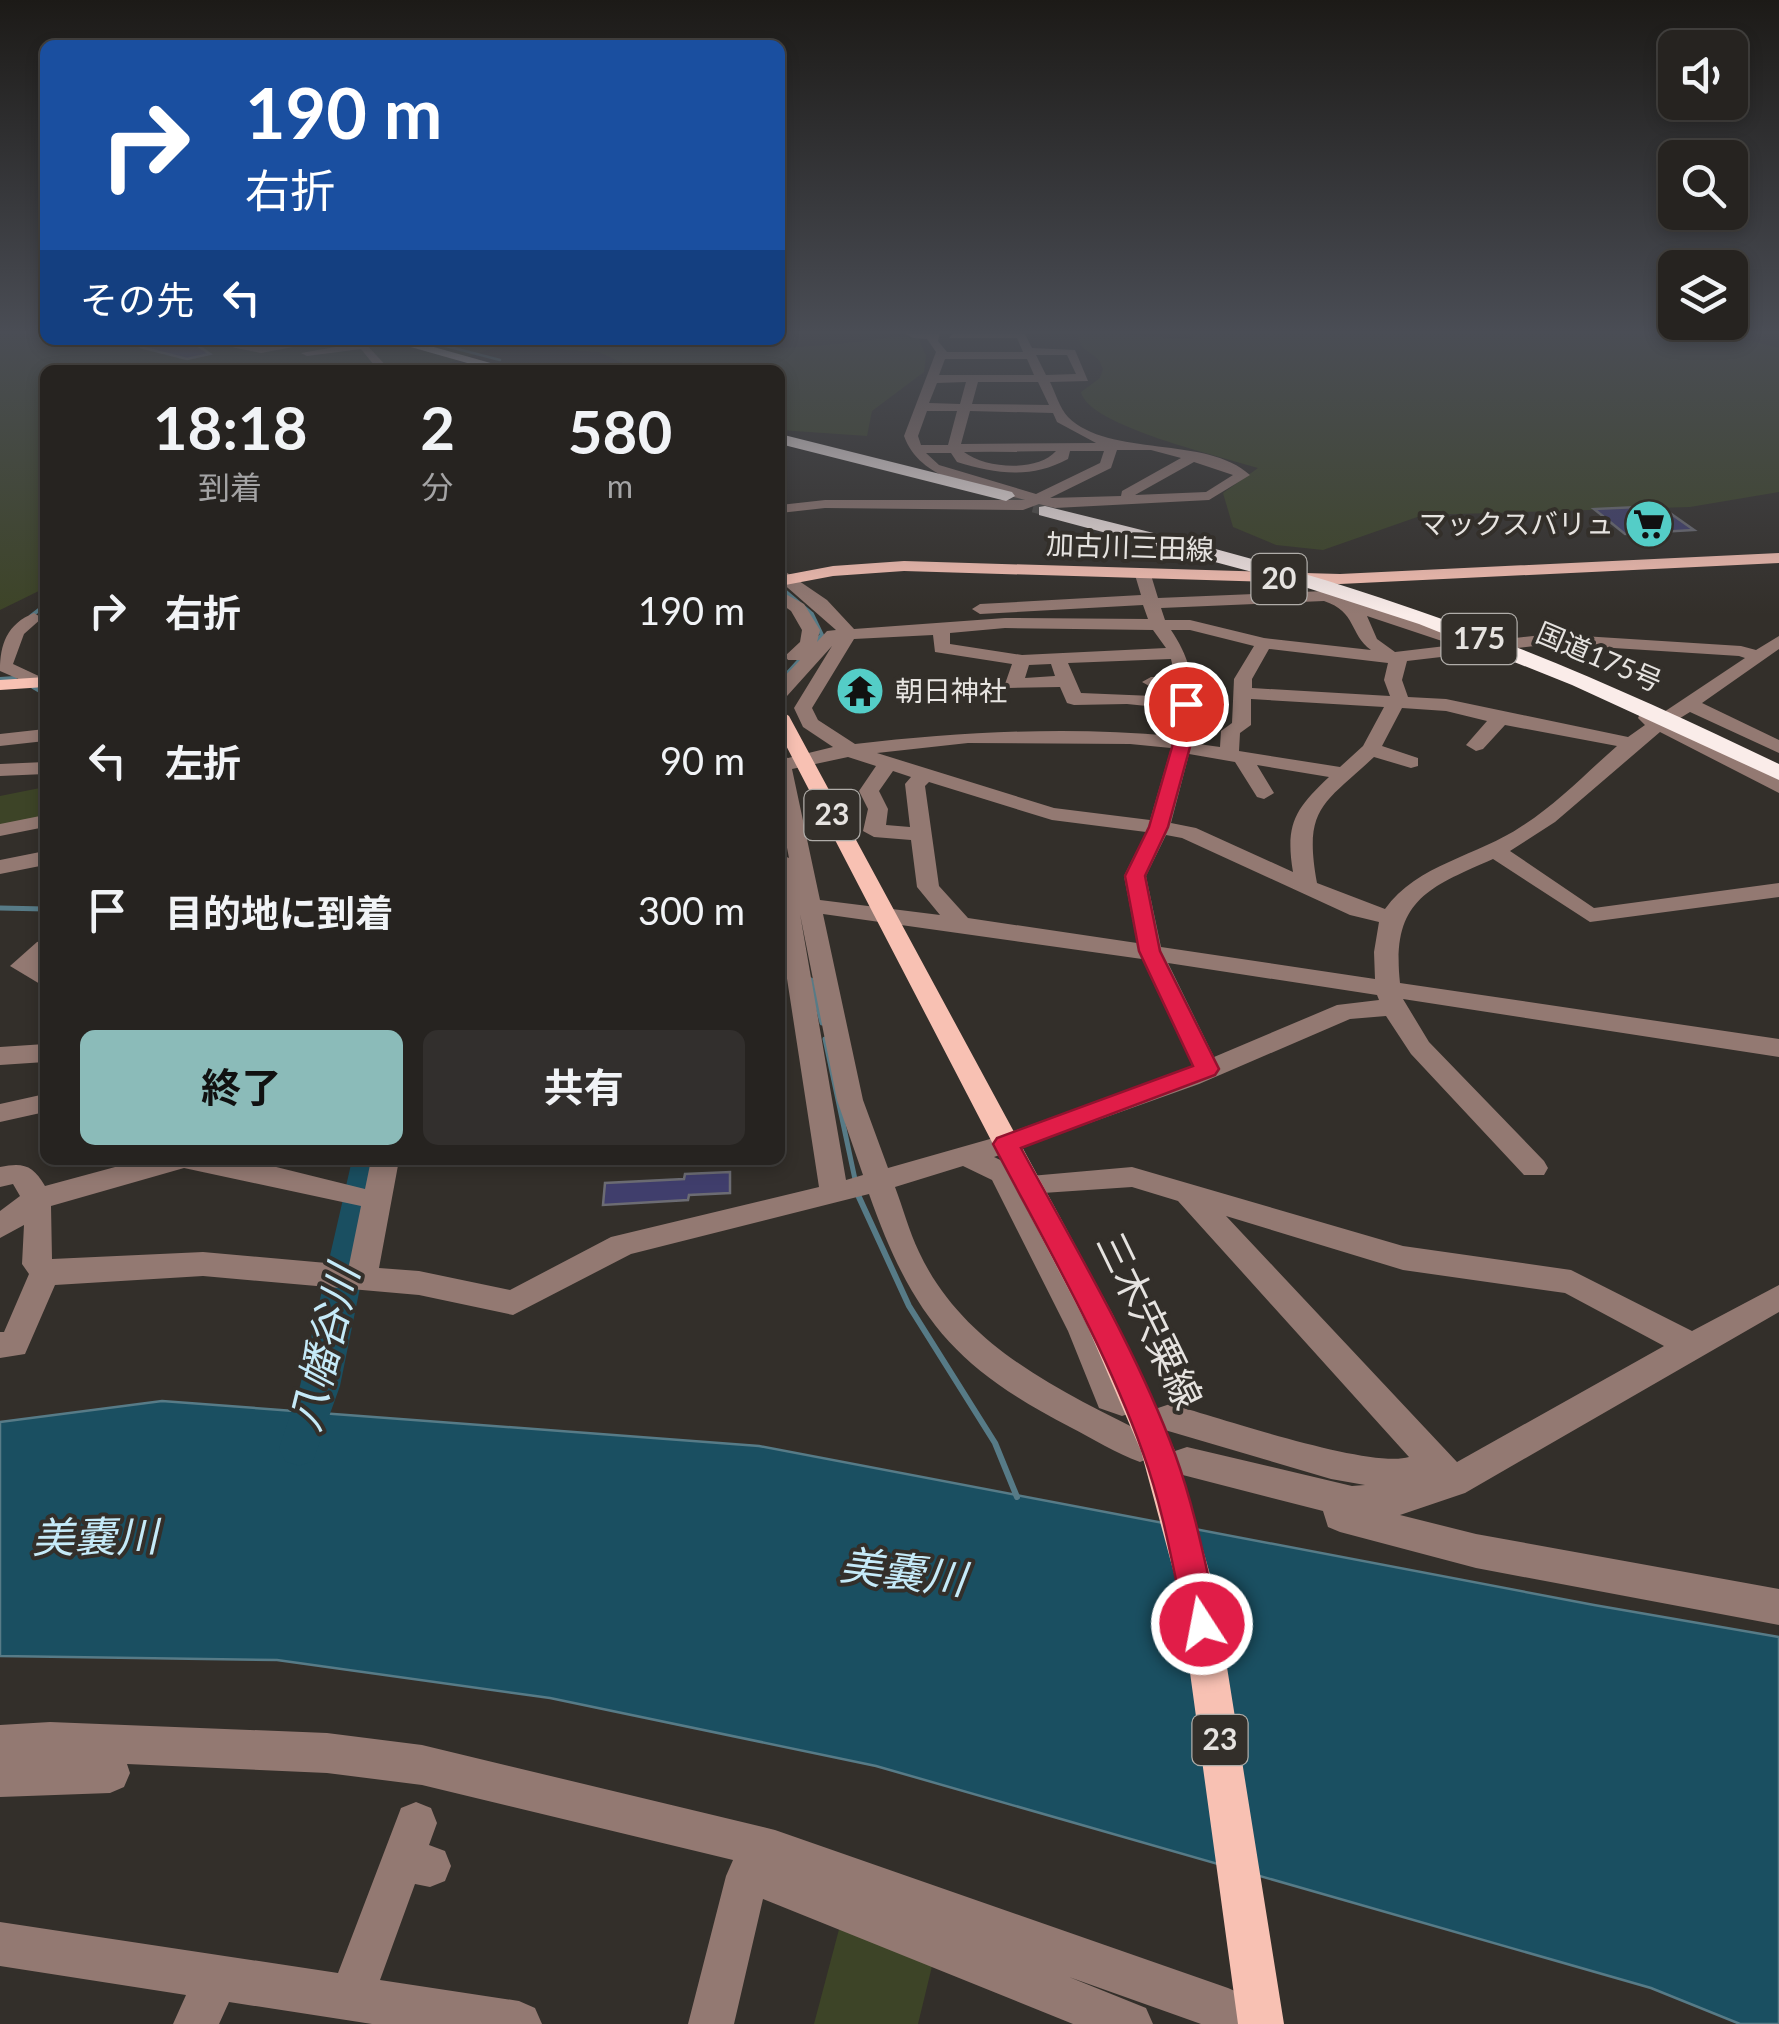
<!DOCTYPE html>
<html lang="ja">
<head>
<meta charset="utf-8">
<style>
  body { margin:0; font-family:Lato,"Noto Sans JP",sans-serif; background:#322f2d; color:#f1f3f6; height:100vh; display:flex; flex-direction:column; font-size:38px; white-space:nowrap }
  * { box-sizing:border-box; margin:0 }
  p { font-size:32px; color:#a4a4a5 }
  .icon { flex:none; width:55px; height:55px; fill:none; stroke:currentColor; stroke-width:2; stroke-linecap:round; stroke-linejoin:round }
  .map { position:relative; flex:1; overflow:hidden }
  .drawer { position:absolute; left:40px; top:365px; width:745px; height:800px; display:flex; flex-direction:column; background:#262320; border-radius:15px; box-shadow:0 5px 15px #0003,0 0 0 2px #42403e }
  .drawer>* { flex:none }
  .hud { position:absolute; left:40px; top:40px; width:745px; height:305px; border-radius:15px; box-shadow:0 5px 15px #0003,0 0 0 2px #42403e; background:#1a4fa0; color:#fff; overflow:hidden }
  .tools { position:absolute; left:1658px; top:30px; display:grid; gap:20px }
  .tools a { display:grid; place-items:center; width:90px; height:90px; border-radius:15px; background:#262320; box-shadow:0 5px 15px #0003,0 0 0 2px #42403e; font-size:50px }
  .pin { position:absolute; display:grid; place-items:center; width:85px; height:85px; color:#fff; margin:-42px; border:5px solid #fff; border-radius:50%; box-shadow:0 2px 10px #0007 }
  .me { position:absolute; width:110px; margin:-55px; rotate:349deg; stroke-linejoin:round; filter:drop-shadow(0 0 8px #0008) }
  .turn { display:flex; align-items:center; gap:35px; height:210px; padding:0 40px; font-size:45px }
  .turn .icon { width:130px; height:130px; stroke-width:2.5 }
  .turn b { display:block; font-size:70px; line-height:85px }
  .then { display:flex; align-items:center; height:95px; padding:0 40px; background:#0003; gap:20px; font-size:38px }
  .eta { display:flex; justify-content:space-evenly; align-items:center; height:170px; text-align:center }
  .eta b { font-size:60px; font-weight:700; line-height:70px }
  .action { display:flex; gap:20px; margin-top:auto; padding:20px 40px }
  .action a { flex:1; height:115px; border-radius:15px; background:#8bbbb9; color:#111; font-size:40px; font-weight:700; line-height:115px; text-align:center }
  .action a+a { background:#322f2d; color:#f1f3f6 }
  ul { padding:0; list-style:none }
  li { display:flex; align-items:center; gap:30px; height:150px; padding:0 40px }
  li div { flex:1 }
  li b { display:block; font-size:38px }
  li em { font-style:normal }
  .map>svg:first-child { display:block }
  .green { fill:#3d4427 }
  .water { fill:#1a4f61; stroke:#577b87; stroke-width:2.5 }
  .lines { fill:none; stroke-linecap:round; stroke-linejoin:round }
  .stream-far3 { stroke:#577b87; stroke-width:2.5 }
  .stream-far2 { stroke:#577b87; stroke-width:4 }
  .stream-far1 { stroke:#577b87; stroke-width:5 }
  .stream { stroke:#577b87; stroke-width:6 }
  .river { fill:#1a4f61; fill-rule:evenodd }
  .building { fill:#403e6c; stroke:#6c6c73; stroke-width:2.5 }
  .highway-tunnel { stroke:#4e4a45; stroke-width:19; stroke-dasharray:19 10; stroke-linecap:butt }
  .minor { fill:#937972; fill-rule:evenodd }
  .major { fill:#f8c1b3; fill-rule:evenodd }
  .highway { fill:#faece9; fill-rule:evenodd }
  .route { fill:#e11d48; stroke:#92132f; stroke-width:2.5 }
  .labels { text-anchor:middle; stroke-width:8; stroke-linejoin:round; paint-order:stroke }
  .far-poi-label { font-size:28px; fill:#e6e3e0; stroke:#332f2a; text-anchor:end }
  .far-street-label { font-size:28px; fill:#e6e3e0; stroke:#332f2a }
  .shield { fill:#332f2a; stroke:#b0ada9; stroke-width:2.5 }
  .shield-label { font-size:30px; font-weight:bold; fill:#e6e3e0 }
  .near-street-label { font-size:38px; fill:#e6e3e0; stroke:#332f2a }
  .near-water-label { font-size:42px; font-style:italic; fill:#c5eaf8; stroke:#332f2a }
</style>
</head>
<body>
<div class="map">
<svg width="1779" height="2024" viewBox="0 0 1779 2024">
  <rect width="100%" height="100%" fill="#332f2a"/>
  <!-- green -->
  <path class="green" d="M0,332H45V340H686C716,355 820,346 857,342C879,339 897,334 919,339L926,356L924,372L872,411L867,436L780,430V370H637L599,352L566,350L533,342L500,346L446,364L466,370H45V588L0,610Z
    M1077,332C1116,332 1152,338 1192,339L1190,332H1758L1745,339L1779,348V492L1690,507L1423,515L1323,550L1276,545L1233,527L1223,493L1258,468C1223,457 1088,426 1081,392L1100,378L1103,369L1099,360L1081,346Z
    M45,787V817L0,827V796Z
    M842,1918L934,1958L918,2024H814Z"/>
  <!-- water -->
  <path class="water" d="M162,1401L759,1446L1594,1605L1779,1637V2024H1740L1651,1988L876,1766L550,1698L277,1660L0,1656V1422Z"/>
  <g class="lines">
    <!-- stream-far3 -->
    <path class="stream-far3" d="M440,340L442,345L500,360"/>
    <!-- stream-far2 -->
    <path class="stream-far2" d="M780,587L812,614L822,635L814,643
      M31,616L44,606
      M783,678L804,655
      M0,679L15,678
      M33,687L45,694"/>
    <!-- stream-far1 -->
    <path class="stream-far1" d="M0,908L45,909
      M811,980L822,1023
      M825,1039L856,1184"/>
    <!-- stream -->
    <path class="stream" d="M858,1195L909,1306L995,1443L1017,1497"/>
    <!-- river -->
    <path class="river" d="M352,1160H386L340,1386L313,1461L299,1466L285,1461L279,1448L300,1386Z"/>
  </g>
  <!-- building -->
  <path class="building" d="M174,340L197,345L210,354L187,359L140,347Z
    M1660,506L1694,530L1625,534L1594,509Z
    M730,1172V1193L689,1195L688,1200L603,1205L605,1183L684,1179L685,1174Z"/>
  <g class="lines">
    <!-- highway-tunnel -->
    <path class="highway-tunnel" d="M1006,496L1057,509"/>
    <!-- minor -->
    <path class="minor" d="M902,332H940L938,341L947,352H1023L1017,338H949L953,333L1024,332L1032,348L1075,350L1088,381L1050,382C1055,392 1060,409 1068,417C1109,458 1207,435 1250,475L1209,500L1055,508L1039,504L1023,510L825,508L780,513V505L825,500H1025C982,487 921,483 904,436L936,352L927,339L913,338ZM1036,355H1067L1076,374L1046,375ZM945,359H1027L1034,375H939ZM966,382L960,404L929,403L937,383ZM978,382H1038L1049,405L972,404ZM927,411H957L948,445H921L918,436ZM970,411L1053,413L1057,422L1096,443L961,444ZM1117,450H1151L1181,458L1122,491L1121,496L1050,498L1111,468ZM1056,451C1038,472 986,469 964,452ZM1070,451H1104L1100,463L1036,494L939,465L926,453H951L957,462C996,474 1031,479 1068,459ZM1194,462L1233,475L1206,492L1135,495Z
      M197,340L261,347L330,340L261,353Z
      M364,342L390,370H378L361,349L307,356L301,353Z
      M780,568L827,600L854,629L1005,618L1148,619L1143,605L980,614L972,609L980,604L1141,595L1135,575L1143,570L1151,575L1158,598L1325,591L1479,642L1551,634L1741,646L1756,650L1779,636V649L1702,703L1779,740V753L1690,712L1672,723L1779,779V793L1660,732L1555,822L1510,851L1594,908L1779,883V897L1590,922L1493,859C1427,888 1391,901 1400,983L1779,1039V1057L1403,999L1429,1042L1544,1161L1548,1168L1544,1175H1524L1411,1054L1386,1016L1350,1019L1199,1084L994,1157L1013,1166L1019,1177L1132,1167L1403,1246L1571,1270L1692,1331L1779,1285V1312L1465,1493L1400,1515L1476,1534L1779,1589V1625L1476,1568L1340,1532L1328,1527L1323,1511L1175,1473L1170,1462L1175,1451L1187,1447L1352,1486L1365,1485L1331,1479L1158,1428L1153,1418L1158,1408L1170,1404C1217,1417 1370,1469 1409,1457L1178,1201L1132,1187L1028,1194L1100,1331L1124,1388L1134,1392L1139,1402L1134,1412L1122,1416L1099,1408L1068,1331L992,1180L963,1166L895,1187C903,1208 909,1231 919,1252C964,1348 1063,1392 1152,1437L1157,1447L1152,1457L1140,1462C1116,1453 1093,1439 1070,1427C955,1368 912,1316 869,1194L631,1254L513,1315L419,1295L203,1276L55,1285L25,1354L0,1358V1332H4L29,1274L22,1264L24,1225L0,1238V1211L20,1196L13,1184L0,1187V1167C23,1162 33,1165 45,1186L141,1160H248L365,1189L371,1160H399L379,1268L419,1271L510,1290L611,1237L819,1187L780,933V854L789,858L780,812V755L788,758L833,747L803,727L794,708L832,646L787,696L780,698V681L800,660H788L785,656L800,642L802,630L791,611L780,603V591L804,604L820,630L817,642L827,631L836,630L780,581ZM1324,601C1357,612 1349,634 1371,650L1264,638L1190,620H1165L1161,608ZM1367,616L1454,645L1395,652L1377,639ZM1005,628L1153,630L1166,648L1022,655L950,644V633ZM1171,630H1190L1254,646L1234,679L1232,723L1221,731L1220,747L1191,743C1197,699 1196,667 1171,630ZM933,635L935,652L1012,664L1005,684L1008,688L1060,687L1067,703L1074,705L1127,704L1177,709L1173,736C1066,726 961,732 855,744L818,720L812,708L854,639ZM1551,644L1739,656L1745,658L1658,716L1640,714L1638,718L1645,725L1628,737L1446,699L1408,697L1402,680L1407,661ZM1269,649L1388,663L1384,680L1390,696L1252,688V679ZM1171,659L1175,677H1151L1142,682L1151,687H1176L1177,697L1081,693L1068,663ZM1051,664L1055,676L1025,678L1029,665ZM1251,699L1384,707L1363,746L1340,767L1239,751L1240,733L1251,725ZM1402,708L1446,711L1487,721L1466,745L1476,751L1483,749L1505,725L1617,746C1586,773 1557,804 1522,826C1478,856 1417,864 1385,909L1317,883C1303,807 1324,804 1374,757L1411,768L1418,766V758L1382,746ZM968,743L1130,744L1171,748L1150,820L1054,808L877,753ZM1189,754L1235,762L1257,797L1264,799L1274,793L1257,765L1329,777C1295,809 1285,824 1293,872L1196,828L1171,823ZM848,757L876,766L859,791L868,809L863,831L874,837L911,840L917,887L940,915L820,900L792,769ZM893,771L911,777L905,784L910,827L886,825L888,809L879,791ZM929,782L1052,820L1146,832L1124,876L1137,943L968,918L939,886L925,786ZM1166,835L1182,838L1350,915L1379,922L1374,952L1375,979L1161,947L1146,876ZM800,914L837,1100L863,1175L846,1180ZM823,914L1142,959L1193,1067L997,1137L888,1168L863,1100ZM1168,963L1377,995L1379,1000L1337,1005L1214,1057ZM184,1168L361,1206L349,1265L203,1252L52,1259L51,1206ZM1226,1216L1403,1270L1565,1293L1664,1346L1457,1462Z
      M34,613L42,618L24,634L13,664L43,678V686L37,687L0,671C0,644 7,624 34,613Z
      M45,729V741L0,746V734Z
      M45,762V774L0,776V764Z
      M45,815V827L0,836V824Z
      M45,851V865L0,874V860Z
      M45,940V959L38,965L45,969V987L10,966L37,942Z
      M45,1044V1062L0,1065V1047Z
      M45,1094V1112L0,1122V1104Z
      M50,1722L327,1733L422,1745L775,1830L1228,1988L1244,1995L1251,2011L1245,2024H1201L1069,1977L1146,2008L1153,2024H1073L763,1899L734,2024H688L726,1876L733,1860L422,1785L327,1773L127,1764L130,1773L124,1787L110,1793L0,1797V1725Z
      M416,1802L431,1808L437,1823L429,1845L445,1851L451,1866L445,1881L430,1887L415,1884L380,1980L519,2001L535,2008L542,2024H372L229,2002L219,2024H173L186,1995L0,1966V1922L338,1973L401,1808Z"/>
    <!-- major -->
    <path class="major" d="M1779,553V563L1340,584L904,571L833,576L780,586V576L833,566L904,561L1340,574Z
      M45,677V687L0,690V680Z
      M780,710L789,716L1113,1315L1175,1451L1215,1592L1284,2024H1238L1179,1592L1141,1451L1087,1325L780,734Z"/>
    <!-- highway -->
    <path class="highway" d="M386,340H409L515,370H492Z
      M780,434L1012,492L1015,496L1006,501L780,444Z
      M1045,506C1157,534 1271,561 1381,598C1518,643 1649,701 1779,764V780L1572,685L1419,624L1286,581L1039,515V507Z"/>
  </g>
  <!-- sky -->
  <linearGradient id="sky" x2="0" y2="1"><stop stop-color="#1c1a17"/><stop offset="0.54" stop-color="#4a4d55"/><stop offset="1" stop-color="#4a4d55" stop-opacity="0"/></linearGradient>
  <rect width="1779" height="615" fill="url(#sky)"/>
  <!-- route -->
  <path class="route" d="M1180,700L1195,704L1190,747L1168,827L1145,876L1160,951L1219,1069L1215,1075L1021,1148C1075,1248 1136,1348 1175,1454C1195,1509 1206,1567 1219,1624L1214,1636L1202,1641L1190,1636L1185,1624C1173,1567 1163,1508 1143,1453C1105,1346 1046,1245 993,1144L997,1138L1193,1066L1139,951L1125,876L1149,827L1172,747Z"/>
  <!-- icons -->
  <defs>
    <g id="supermarket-disc" transform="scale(2.5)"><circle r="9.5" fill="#54cdc7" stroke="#332f2a"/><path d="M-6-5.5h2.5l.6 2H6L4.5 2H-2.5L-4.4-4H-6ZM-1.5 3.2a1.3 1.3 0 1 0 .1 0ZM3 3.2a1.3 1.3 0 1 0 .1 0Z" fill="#111"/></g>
    <g id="temple-disc" transform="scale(2.5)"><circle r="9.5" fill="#54cdc7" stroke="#332f2a"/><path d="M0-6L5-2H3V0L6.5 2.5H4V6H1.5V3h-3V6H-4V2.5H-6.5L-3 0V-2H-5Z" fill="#111"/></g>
  </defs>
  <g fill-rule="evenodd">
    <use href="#supermarket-disc" x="1649" y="524"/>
    <use href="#temple-disc" x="860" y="691"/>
  </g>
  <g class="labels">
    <!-- far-poi labels -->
    <g class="far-poi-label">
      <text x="1614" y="534">マックスバリュ</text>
      <text x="895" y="701" text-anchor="start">朝日神社</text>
    </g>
    <!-- far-street labels -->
    <g class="far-street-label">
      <text transform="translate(1130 547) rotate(2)" y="10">加古川三田線</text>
      <text transform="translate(1599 657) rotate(23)" y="10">国道175号</text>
    </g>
    <!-- shield labels -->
    <g class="shield">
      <rect x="1251.5" y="554" width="55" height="50" rx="8"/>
      <rect x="1441.5" y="614" width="75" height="50" rx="8"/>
      <rect x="804.5" y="790" width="55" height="50" rx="8"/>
      <rect x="1192.5" y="1715" width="55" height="50" rx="8"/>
    </g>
    <g class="shield-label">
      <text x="1279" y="589">20</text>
      <text x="1479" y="649">175</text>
      <text x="832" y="825">23</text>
      <text x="1220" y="1750">23</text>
    </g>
    <!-- near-street labels -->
    <g class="near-street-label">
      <text transform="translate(1149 1321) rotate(64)" y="13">三木宍粟線</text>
    </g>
    <!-- near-water labels -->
    <g class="near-water-label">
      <text transform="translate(324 1348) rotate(-76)" y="15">八幡谷川</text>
      <text transform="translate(95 1537) rotate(-1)" y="15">美嚢川</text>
      <text transform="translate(903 1572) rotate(7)" y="15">美嚢川</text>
    </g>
  </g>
</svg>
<div class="tools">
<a><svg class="icon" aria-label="sound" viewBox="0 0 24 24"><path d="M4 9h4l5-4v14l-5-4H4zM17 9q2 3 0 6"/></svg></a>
<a><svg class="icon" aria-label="search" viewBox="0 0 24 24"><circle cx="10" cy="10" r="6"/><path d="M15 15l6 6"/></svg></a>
<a><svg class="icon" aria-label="layers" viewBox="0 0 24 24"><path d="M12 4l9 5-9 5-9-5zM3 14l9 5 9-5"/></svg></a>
</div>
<div class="pin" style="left:1186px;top:704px;background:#d93025"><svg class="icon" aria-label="arrive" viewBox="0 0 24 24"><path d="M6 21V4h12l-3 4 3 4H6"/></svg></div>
<svg class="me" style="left:1202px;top:1624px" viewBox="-20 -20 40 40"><circle r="17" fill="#e11d48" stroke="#fff" stroke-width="3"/><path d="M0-11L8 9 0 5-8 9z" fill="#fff"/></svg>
<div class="hud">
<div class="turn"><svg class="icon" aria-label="right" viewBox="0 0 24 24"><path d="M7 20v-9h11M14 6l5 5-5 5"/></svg><div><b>190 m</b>右折</div></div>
<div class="then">その先<svg class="icon" aria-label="left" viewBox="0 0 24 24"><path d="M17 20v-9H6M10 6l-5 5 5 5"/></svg></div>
</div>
<section class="drawer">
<div class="eta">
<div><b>18:18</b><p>到着</p></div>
<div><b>2</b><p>分</p></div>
<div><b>580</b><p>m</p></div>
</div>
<ul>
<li><svg class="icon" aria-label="right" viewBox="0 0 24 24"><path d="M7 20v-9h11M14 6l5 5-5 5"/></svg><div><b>右折</b></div><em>190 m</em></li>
<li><svg class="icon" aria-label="left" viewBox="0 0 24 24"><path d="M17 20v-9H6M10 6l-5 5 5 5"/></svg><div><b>左折</b></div><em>90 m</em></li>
<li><svg class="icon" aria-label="arrive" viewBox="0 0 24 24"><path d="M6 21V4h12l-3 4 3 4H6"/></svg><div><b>目的地に到着</b></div><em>300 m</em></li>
</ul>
<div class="action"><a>終了</a><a>共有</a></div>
</section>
</div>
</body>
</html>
